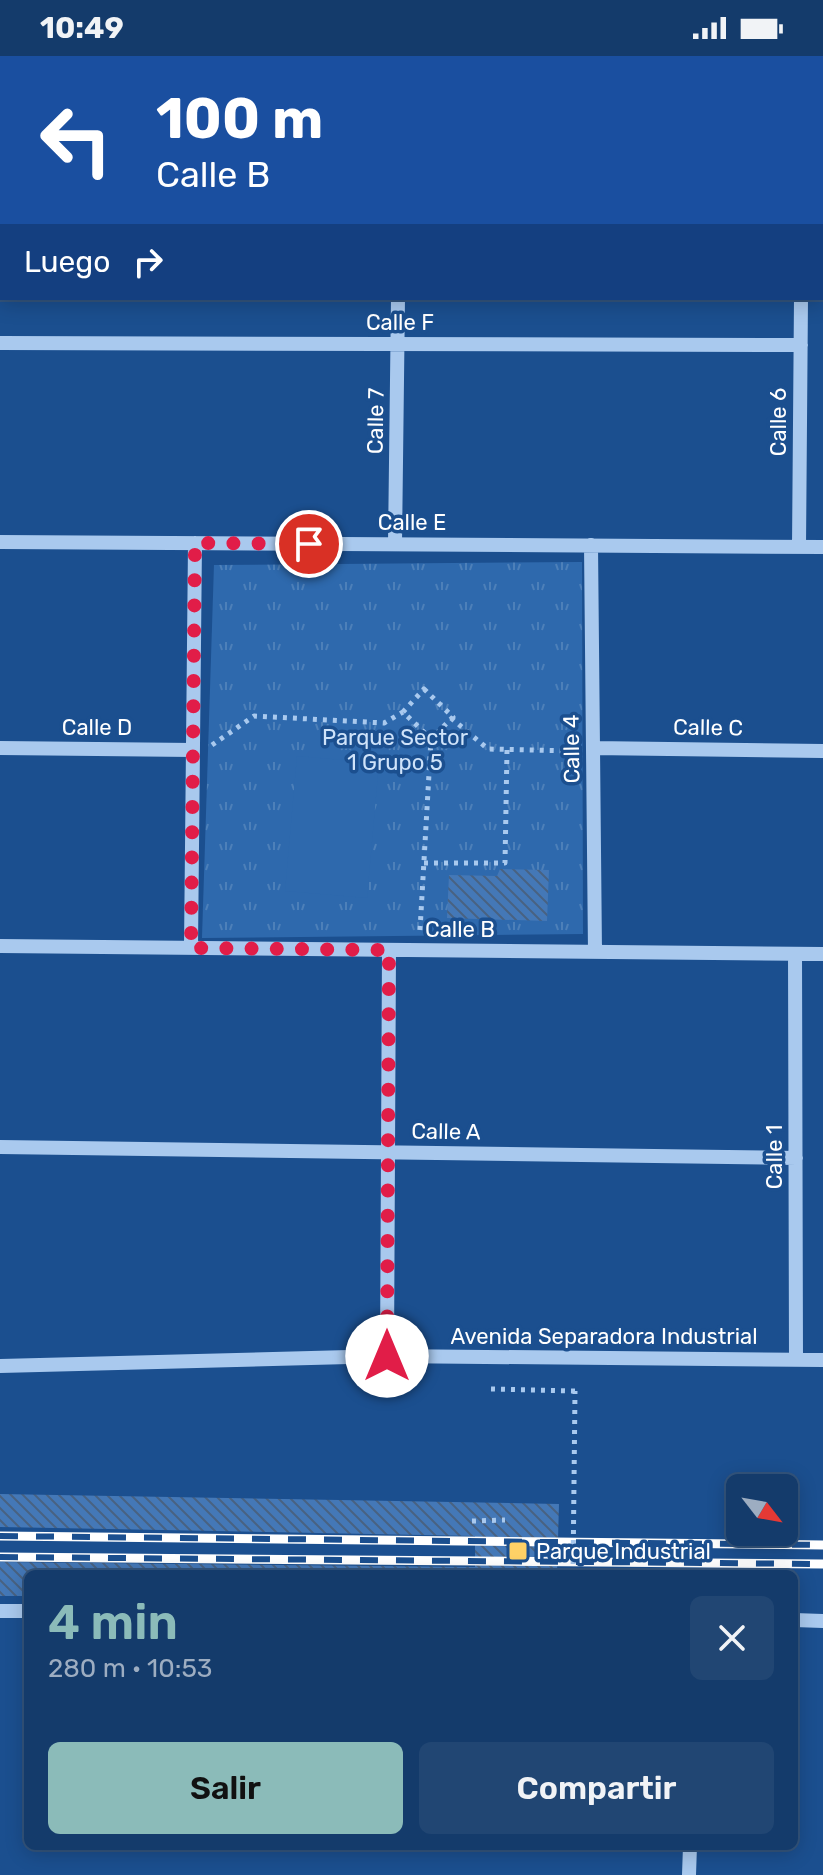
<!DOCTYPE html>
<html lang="es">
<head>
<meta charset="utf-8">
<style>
  body { margin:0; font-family:Rubik,sans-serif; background:#214673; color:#f1f3f6; height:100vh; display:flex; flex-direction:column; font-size:30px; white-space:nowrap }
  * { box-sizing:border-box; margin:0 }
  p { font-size:26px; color:#9dadc1 }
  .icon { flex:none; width:44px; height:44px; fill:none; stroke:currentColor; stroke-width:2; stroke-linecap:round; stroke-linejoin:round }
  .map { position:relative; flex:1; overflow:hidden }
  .panel { position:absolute; left:24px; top:1514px; width:774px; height:280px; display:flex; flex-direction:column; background:#143b6b; border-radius:12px; box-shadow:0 4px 20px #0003,0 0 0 2px #33557e }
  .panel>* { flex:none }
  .top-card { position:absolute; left:0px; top:0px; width:824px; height:244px; box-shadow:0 4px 20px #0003,0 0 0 2px #33557e; background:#1a4fa0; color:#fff; overflow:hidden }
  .needle { width:52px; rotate:121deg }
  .fabs { position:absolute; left:726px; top:1418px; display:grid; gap:16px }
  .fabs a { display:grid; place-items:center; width:72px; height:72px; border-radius:12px; background:#143b6b; box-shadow:0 4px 20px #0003,0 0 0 2px #33557e; font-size:40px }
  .pin { position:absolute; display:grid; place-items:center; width:68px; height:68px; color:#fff; margin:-34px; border:4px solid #fff; border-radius:50%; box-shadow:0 2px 8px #0007 }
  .me { position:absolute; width:88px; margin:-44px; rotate:0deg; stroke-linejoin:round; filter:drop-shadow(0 0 6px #0008) }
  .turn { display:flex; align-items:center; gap:28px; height:168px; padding:0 24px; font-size:36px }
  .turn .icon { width:104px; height:104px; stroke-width:2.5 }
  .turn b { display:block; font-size:56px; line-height:68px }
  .then { display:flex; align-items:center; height:76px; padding:0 24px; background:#0003; gap:16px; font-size:30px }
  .round { display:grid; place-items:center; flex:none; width:84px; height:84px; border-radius:12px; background:#214673 }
  .head { display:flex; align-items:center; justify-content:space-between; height:136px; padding:0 24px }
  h1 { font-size:48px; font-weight:600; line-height:60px; color:#8bbbb9 }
  .button { display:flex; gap:16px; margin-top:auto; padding:16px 24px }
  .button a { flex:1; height:92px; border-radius:12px; background:#8bbbb9; color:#111; font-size:32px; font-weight:600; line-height:92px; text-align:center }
  .button a+a { background:#214673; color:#f1f3f6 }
  .status { display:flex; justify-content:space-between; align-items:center; height:56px; padding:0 40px; background:#143b6b; direction:ltr }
  .status svg { height:22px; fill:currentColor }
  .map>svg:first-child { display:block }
  .park { fill:url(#park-tufts) }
  .garden { fill:#2e69ad }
  .building { fill:url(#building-back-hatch) }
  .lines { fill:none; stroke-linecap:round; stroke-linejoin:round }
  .path { stroke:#a9c9ee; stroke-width:5; stroke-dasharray:4 6; stroke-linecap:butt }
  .minor { stroke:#a9c9ee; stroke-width:14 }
  .rail-casing { stroke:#fff; stroke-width:9 }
  .rail { stroke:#1b4f8f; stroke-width:6; stroke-dasharray:18; stroke-linecap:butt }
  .path-bridge { stroke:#a9c9ee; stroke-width:5; stroke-dasharray:4 6; stroke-linecap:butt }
  .route { stroke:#e11d48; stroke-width:14; stroke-dasharray:0 25.2 }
  .poi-dot { fill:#ffd166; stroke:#1b4f8f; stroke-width:3 }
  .labels { text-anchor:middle; stroke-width:7; stroke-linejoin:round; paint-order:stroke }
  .street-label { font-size:22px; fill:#fff; stroke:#1b4f8f }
  .park-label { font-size:22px; fill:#cfe3fa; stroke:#1b4f8f }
  .poi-label { font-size:22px; fill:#fff; stroke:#1b4f8f; text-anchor:start }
</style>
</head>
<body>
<div class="status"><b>10:49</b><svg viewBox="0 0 49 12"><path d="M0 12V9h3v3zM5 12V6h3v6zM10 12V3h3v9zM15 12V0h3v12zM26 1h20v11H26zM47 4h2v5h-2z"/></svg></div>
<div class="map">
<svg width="823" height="1819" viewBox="0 0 823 1819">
  <defs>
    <pattern id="park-tufts" width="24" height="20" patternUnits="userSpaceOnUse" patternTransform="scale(2)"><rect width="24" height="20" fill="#2e69ad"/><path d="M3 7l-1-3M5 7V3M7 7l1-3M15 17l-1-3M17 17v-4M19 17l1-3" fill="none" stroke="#4d80b9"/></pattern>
    <pattern id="building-back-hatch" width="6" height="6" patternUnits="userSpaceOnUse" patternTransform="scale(2)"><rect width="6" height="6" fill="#4478b7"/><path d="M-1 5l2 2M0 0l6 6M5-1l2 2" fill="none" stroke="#486282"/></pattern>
  </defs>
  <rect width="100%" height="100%" fill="#1b4f8f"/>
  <!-- park -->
  <path class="park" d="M582,506L583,878L202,882L214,509Z"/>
  <!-- garden -->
  <path class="garden" d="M297,700L379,707L367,842L285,835Z"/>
  <!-- building -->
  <path class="building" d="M500,813L549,814L547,865L447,862L449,819L497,820Z
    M0,1438L559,1448L557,1518H28V1540H0V1506L475,1511V1480L0,1471Z"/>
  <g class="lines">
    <!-- path -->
    <path class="path" d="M424,633L453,661L431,683L403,656Z
      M451,662L488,693L575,695
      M212,689L254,660L384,667L403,656
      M424,807H505L507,694
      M420,874L431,683
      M491,1333L575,1335
      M472,1465L505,1464"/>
    <!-- minor -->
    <path class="minor" d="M191,2V0
      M403,2V0
      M603,2V0
      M0,38H2
      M822,49H823
      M0,81H2
      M822,91H823
      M0,287L801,289
      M0,486L823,491
      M395,488L398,242
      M591,489L595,896
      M799,491L801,242
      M0,692L193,694
      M593,692L823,695
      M0,890L823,898
      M191,892L195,487
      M795,898L796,1304
      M0,1091L796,1102
      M387,1300L389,894
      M0,1310L387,1300L823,1304
      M0,1555H28
      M794,1564L823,1565
      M689,1819L690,1790"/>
    <!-- rail casing -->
    <g class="rail-casing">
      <path id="rail" d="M0,1480L823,1489
        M0,1501L823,1508"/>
    </g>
    <!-- rail -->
    <use href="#rail" class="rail"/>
    <!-- path-bridge -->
    <path class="path-bridge" d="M573,1518L575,1335"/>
  </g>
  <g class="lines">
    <!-- route -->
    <path class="route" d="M309,488L195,487L191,892L389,894L387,1300"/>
  </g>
  <!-- markers -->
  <rect class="poi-dot" x="508" y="1485" width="20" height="20" rx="4"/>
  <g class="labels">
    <!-- street labels -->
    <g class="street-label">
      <text x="400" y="274">Calle F</text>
      <text transform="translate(375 365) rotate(-89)" y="8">Calle 7</text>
      <text transform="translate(778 366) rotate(-90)" y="8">Calle 6</text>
      <text x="412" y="474">Calle E</text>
      <text x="97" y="679">Calle D</text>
      <text transform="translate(708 671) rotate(1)" y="8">Calle C</text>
      <text transform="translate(571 693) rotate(-91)" y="8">Calle 4</text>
      <text x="460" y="881">Calle B</text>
      <text transform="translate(446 1075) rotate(1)" y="8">Calle A</text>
      <text transform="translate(774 1101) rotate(-90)" y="8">Calle 1</text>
      <text x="604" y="1288">Avenida Separadora Industrial</text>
    </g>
    <!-- park labels -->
    <g class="park-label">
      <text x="395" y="689">Parque Sector<tspan x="395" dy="25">1 Grupo 5</tspan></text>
    </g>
    <!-- poi labels -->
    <g class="poi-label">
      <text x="536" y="1503">Parque Industrial</text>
    </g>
  </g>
</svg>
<div class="fabs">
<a><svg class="needle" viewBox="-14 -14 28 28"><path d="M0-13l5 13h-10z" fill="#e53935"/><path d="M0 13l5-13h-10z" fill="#9dadc1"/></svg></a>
</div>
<div class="pin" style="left:309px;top:488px;background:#d93025"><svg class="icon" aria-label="arrive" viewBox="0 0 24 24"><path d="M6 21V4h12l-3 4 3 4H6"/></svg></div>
<svg class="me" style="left:387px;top:1300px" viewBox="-20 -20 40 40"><circle r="19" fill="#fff"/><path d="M0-13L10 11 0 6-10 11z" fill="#e11d48"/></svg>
<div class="top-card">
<div class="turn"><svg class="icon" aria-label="left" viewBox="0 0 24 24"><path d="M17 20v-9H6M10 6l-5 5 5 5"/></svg><div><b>100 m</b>Calle B</div></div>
<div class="then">Luego<svg class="icon" aria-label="right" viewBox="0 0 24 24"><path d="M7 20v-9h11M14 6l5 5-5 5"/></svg></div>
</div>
<section class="panel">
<div class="head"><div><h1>4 min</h1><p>280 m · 10:53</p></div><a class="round"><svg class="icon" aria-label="close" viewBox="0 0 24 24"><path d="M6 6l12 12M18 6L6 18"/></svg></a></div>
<div class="button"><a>Salir</a><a>Compartir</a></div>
</section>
</div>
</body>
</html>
